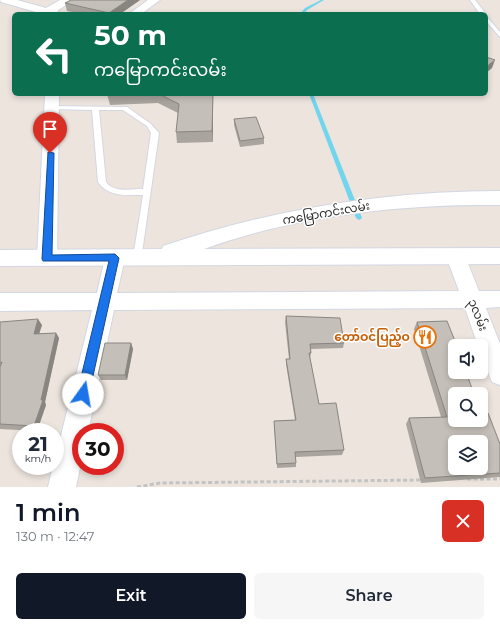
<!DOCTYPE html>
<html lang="en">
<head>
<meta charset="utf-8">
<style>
  body { margin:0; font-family:Montserrat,"Noto Sans Myanmar",sans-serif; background:#f6f6f7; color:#1f2937; height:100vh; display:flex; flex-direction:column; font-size:15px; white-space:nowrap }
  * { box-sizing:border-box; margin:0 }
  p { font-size:13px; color:#747a83 }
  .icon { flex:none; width:22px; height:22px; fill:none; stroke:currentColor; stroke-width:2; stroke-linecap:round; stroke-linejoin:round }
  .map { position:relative; height:487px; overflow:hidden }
  .panel { display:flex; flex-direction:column; background:#fff; flex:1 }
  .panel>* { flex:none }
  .top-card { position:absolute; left:12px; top:12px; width:476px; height:84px; border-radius:6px; box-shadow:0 2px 6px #0003; background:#0b6e4f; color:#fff; overflow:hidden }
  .controls { position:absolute; left:448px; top:339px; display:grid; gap:8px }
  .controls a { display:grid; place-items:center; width:40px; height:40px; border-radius:6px; background:#fff; box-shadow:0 2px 6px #0003; font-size:20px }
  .speed { position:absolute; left:12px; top:423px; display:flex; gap:8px; font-size:20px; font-weight:700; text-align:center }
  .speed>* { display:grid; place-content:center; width:52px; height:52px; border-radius:50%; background:#fff; box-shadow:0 2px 6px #0003; line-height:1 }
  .speed small { font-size:10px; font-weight:400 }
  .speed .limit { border:6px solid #d22; background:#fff; color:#111 }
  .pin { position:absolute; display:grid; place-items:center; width:34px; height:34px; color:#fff; margin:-41px -17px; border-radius:50% 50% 50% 0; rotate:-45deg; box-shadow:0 0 4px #0007 }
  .pin .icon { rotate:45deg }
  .me { position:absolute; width:44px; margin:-22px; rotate:13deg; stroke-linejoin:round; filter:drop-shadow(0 0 3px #0008) }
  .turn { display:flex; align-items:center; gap:14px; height:84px; padding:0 16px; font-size:18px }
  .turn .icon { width:52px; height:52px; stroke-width:2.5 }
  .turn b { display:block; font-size:28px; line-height:34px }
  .round { display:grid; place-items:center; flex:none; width:42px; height:42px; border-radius:6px; background:#f6f6f7 }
  .overview { display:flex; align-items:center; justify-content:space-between; height:68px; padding:0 16px }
  h1 { font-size:24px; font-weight:600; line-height:30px; color:#111827 }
  .primary-button { display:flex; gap:8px; margin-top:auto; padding:8px 16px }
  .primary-button a { flex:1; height:46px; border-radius:6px; background:#111827; color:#fff; font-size:16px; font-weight:600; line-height:46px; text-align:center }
  .primary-button a+a { background:#f6f6f7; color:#1f2937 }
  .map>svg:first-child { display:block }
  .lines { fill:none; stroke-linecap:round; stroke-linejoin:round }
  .stream { fill:#71d6ed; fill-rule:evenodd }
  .service-casing { stroke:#d2d7e3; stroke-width:2 }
  .minor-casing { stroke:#d2d7e3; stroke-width:2 }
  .secondary-casing { stroke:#d2d7e3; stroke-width:2 }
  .path { stroke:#c3c3c3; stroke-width:3; stroke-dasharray:4 2.5; stroke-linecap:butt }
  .service { fill:#fff; fill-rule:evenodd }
  .minor { fill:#fff; fill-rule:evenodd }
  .secondary { fill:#fff; fill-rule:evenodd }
  .wall { fill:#a9a49e }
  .shaded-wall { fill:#898681 }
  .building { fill:#c4bfb8; stroke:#898681; fill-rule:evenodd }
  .route { fill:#1a73e8; stroke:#114b97 }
  .labels { text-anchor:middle; stroke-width:3; stroke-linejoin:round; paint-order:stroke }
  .street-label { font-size:12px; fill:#2a2a2a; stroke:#fff }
  .food-label { font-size:12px; font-weight:bold; fill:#c56008; stroke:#fff; text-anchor:end }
</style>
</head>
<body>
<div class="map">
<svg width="500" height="487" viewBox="0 0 500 487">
  <rect width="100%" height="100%" fill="#ece4dd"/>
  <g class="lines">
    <!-- stream -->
    <path class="stream" d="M321,0H324L307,10L304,14H300L305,8Z
      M309,94H313L362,218L361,219L359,220L356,218Z"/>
    <!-- service casing -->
    <g class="service-casing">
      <path id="service" d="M470,0H475L486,14H480Z
        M486,16L500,32V37L486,21Z
        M52,106L127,107L151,124L159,133L141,260H135L133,258L143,195C126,195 108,197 98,182L92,110L50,109L49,108ZM99,110H123L147,126L151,133L143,189C132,189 114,193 106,182Z"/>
    </g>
    <!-- minor casing -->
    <g class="minor-casing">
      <path id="minor" d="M0,0H17L46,8L60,0H73L57,11L62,14H43L1,2Z
        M148,0H160L141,14H129Z
        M45,94H59L57,259L54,264L47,266L40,264L37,259Z
        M456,249L463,251L479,291H500V307L486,308L500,344V385L492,382L481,354V346H478L465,308L114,310L88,432H81V463L76,487H48L53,466H55V460L92,310L0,311V293H97L105,258L108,253L115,251L122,253L125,258L117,293L459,291L446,256L449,251Z"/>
    </g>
    <!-- secondary casing -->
    <g class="secondary-casing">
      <path id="secondary" d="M500,191V205C401,204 298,215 204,249L500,248V264L0,266V250L162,249L163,246C273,209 384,191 500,191Z"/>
    </g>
    <!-- path -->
    <path class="path" d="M467,479H500
      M137,487L160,483L424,480"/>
    <!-- service -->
    <use href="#service" class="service"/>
    <!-- minor -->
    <use href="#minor" class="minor"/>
    <!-- secondary -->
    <use href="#secondary" class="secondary"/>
  </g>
  <!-- wall -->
  <path class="wall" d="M71,0H140L120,14H82L67,11L65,3Z
    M107,94H213V142L177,143L176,132L178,113L158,103L110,105Z
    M234,119L264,138V144L240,147L234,125Z
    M286,316L344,343L343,348L311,349V353L310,358L319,404L344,450L342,455L296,457V467L277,468L274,425V421L295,420L286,364V359H289L285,322Z
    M0,322L42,325L39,334L56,333L59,338L45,402L46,405L37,431L0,429Z
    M417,322L455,394L500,444V477L421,483L406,424L409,418L441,417L414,329Z
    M131,343L133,349L127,380H101L98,375Z"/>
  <!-- shaded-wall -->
  <path class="shaded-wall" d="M128,0H140L120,14H109V13Z
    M495,60L492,68L486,73V67Z
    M213,94V142L212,131Z
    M38,319L42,325L37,340L34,334Z
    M56,333L59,338L45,402L46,405L37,431L34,426L41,400Z
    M131,343L133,349L127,380L125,375Z"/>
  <!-- building -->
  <path class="building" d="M71,0H128L109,13L65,3Z
    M486,57L495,60L486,67Z
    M159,94H213L212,131L176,132L179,104Z
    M256,117L264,138L240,141L234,119Z
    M286,316L340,318L344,343L310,344L311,353H309L319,404L336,403L344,450L295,452L296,463L277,464L274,421L296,420L286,359H290Z
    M38,319L34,334L56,333L41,400H43L34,426L0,424V367L2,362L0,363V322Z
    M447,321L457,346H455V372H466L474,394H455V420H481V412L482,413H488L500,444V473L425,478L409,418L447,417L417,322ZM455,442H481V468H455Z
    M105,343H131L125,375H98Z"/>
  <!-- route -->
  <path class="route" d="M48,152L54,153L52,255L115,254L119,258L89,394L87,398L83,400L79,398L77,394L109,261H43L42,259Z"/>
  <!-- icons -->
  <defs>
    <g id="restaurant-ring" transform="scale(1.15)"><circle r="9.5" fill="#fff" stroke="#e8710a" stroke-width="1.5"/><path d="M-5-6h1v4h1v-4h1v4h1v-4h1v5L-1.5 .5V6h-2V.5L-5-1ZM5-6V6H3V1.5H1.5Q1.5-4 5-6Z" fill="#e8710a"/></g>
  </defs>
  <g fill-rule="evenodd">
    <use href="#restaurant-ring" x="425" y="337"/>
  </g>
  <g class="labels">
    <!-- street labels -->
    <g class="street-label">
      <text transform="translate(326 213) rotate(-10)" y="4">ကမြောကင်းလမ်း</text>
      <text transform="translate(478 315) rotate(69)" y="4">၃လမ်း</text>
    </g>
    <!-- food labels -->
    <g class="food-label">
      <text x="410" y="341">တော်ဝင်ပြည့်ဝ</text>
    </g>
  </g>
</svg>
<div class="controls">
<a><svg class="icon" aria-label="sound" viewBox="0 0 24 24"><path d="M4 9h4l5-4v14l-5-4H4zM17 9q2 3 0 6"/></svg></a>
<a><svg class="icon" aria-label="search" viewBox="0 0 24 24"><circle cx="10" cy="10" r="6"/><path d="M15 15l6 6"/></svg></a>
<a><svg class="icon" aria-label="layers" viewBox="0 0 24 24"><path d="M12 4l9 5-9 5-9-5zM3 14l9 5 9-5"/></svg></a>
</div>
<div class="speed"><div>21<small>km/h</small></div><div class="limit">30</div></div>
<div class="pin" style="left:50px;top:153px;background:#d93025"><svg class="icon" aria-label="arrive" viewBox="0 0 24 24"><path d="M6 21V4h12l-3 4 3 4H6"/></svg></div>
<svg class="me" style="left:83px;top:394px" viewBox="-20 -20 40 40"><circle r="19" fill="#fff"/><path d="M0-13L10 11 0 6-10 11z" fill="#1a73e8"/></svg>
<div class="top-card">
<div class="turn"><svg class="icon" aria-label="left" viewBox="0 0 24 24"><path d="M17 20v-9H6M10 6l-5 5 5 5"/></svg><div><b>50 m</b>ကမြောကင်းလမ်း</div></div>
</div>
</div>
<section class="panel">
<div class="overview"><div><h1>1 min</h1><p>130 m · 12:47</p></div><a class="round" style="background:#d93025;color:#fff"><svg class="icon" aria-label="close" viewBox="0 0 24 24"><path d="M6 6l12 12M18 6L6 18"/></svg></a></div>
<div class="primary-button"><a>Exit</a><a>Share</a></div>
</section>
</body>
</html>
